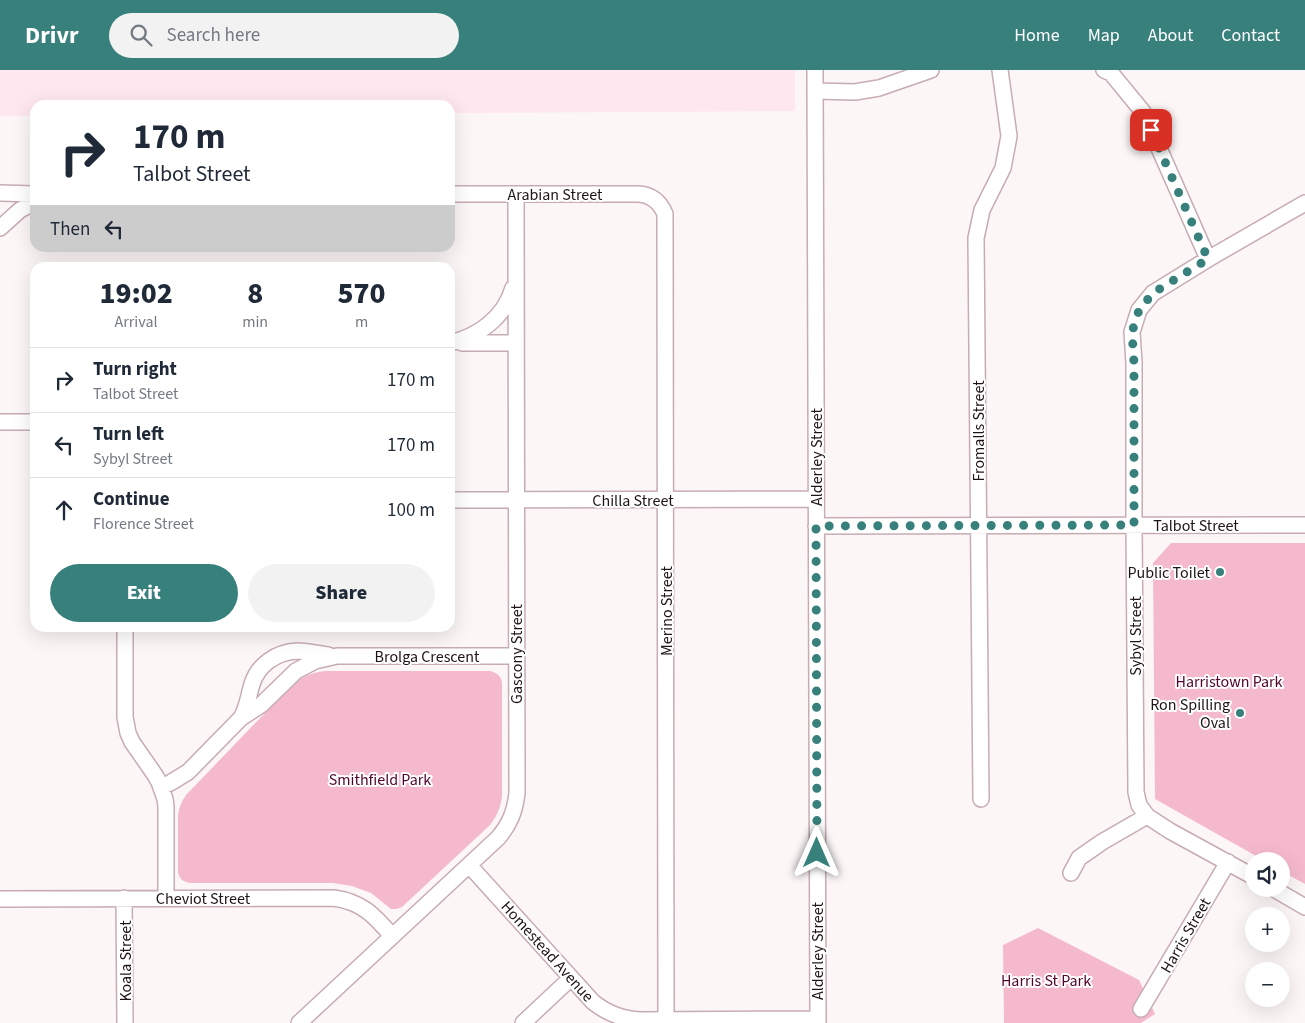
<!DOCTYPE html>
<html lang="en">
<head>
<meta charset="utf-8">
<style>
  body { margin:0; font-family:"Source Sans 3",sans-serif; background:#f2f2f3; color:#1f2937; height:100vh; display:flex; flex-direction:column; font-size:19px; white-space:nowrap }
  * { box-sizing:border-box; margin:0 }
  p { font-size:16px; color:#747a83 }
  .icon { flex:none; width:28px; height:28px; fill:none; stroke:currentColor; stroke-width:2; stroke-linecap:round; stroke-linejoin:round }
  .map { position:relative; flex:1; overflow:hidden }
  .details { position:absolute; left:30px; top:192px; width:425px; height:370px; display:flex; flex-direction:column; background:#fff; border-radius:15px; box-shadow:0 5px 20px #0002 }
  .details>* { flex:none }
  .top-card { position:absolute; left:30px; top:30px; width:425px; height:152px; border-radius:15px; box-shadow:0 5px 20px #0002; background:#fff; color:#1f2937; overflow:hidden }
  .tools { position:absolute; left:1245px; top:782px; display:grid; gap:10px }
  .tools a { display:grid; place-items:center; width:45px; height:45px; border-radius:50%; background:#fff; box-shadow:0 5px 20px #0002; font-size:25px }
  .pin { position:absolute; display:grid; place-items:center; width:42px; height:42px; color:#fff; margin:-21px; border-radius:10px; box-shadow:0 2px 8px #0006 }
  .me { position:absolute; width:55px; margin:-28px; rotate:0deg; stroke-linejoin:round; filter:drop-shadow(0 0 4px #0008) }
  .turn { display:flex; align-items:center; gap:18px; height:105px; padding:0 20px; font-size:22px }
  .turn .icon { width:65px; height:65px; stroke-width:2.5 }
  .turn b { display:block; font-size:35px; line-height:42px }
  .then { display:flex; align-items:center; height:48px; padding:0 20px; background:#0003; gap:10px; font-size:19px }
  .eta { display:flex; justify-content:space-evenly; align-items:center; height:85px; text-align:center }
  .eta b { font-size:30px; font-weight:800; line-height:35px }
  .action { display:flex; gap:10px; margin-top:auto; padding:10px 20px }
  .action a { flex:1; height:58px; border-radius:30px; background:#38807c; color:#fff; font-size:20px; font-weight:800; line-height:58px; text-align:center }
  .action a+a { background:#f2f2f3; color:#1f2937 }
  ul { padding:0; list-style:none }
  li { display:flex; align-items:center; gap:15px; height:65px; padding:0 20px; border-top:1px solid #e0e1e3 }
  li div { flex:1 }
  li b { display:block; font-size:19px }
  li em { font-style:normal }
  header { display:flex; align-items:center; gap:30px; box-sizing:border-box; height:70px; padding:0 25px; background:#38807c; color:#fff }
  header strong { font-size:24px }
  nav { display:flex; gap:28px; margin-inline-start:auto; font-size:18px }
  .search { width:350px; height:45px; background:#f2f2f3; display:flex; align-items:center; gap:12px; box-sizing:border-box; padding:0 18px; border-radius:28px; color:#747a83; font-size:19px }
  .map>svg:first-child { display:block }
  .built { fill:#fee7ee }
  .green { fill:#f5b9cd }
  .lines { fill:none; stroke-linecap:round; stroke-linejoin:round }
  .minor-casing { stroke:#c7acb4; stroke-width:18 }
  .minor { stroke:#fff; stroke-width:15 }
  .route { stroke:#38807c; stroke-width:9; stroke-dasharray:0 16.2 }
  .poi-dot { fill:#38807c; stroke:#fff; stroke-width:2 }
  .labels { text-anchor:middle; stroke-width:4; stroke-linejoin:round; paint-order:stroke }
  .street-label { font-size:16px; fill:#1e1417; stroke:#fff }
  .poi-label { font-size:16px; fill:#1e1417; stroke:#fff; text-anchor:end }
  .park-label { font-size:16px; fill:#53042c; stroke:#fff }
</style>
</head>
<body>
<header>
<strong>Drivr</strong>
<div class="search"><svg class="icon" aria-label="search" viewBox="0 0 24 24"><circle cx="10" cy="10" r="6"/><path d="M15 15l6 6"/></svg>Search here</div>
<nav><a>Home</a><a>Map</a><a>About</a><a>Contact</a></nav>
</header>
<div class="map">
<svg width="1305" height="953" viewBox="0 0 1305 953">
  <rect width="100%" height="100%" fill="#fcf6f7"/>
  <!-- built -->
  <path class="built" d="M0,0H795V41L450,43V35H35V46H0Z"/>
  <!-- green -->
  <path class="green" d="M1171,473H1305V814L1281,801V791H1265L1155,729L1153,493Z
    M325,601H490C497,603 500,605 502,612V727C500,739 497,746 490,755L402,837L397,839H391L371,823L352,816L333,813H190C183,812 180,809 178,803V745C179,737 182,731 186,725L292,615C304,606 310,603 325,601Z
    M1038,858L1139,910L1155,944L1141,953H1004L1003,875Z"/>
  <g class="lines">
    <!-- minor casing -->
    <g class="minor-casing">
      <path id="minor" d="M815,0L818,953
        M1104,0L1111,3L1143,42L1208,189
        M815,21L855,22L879,18L931,0
        M0,123L35,124
        M450,124H639C652,125 660,132 665,144L666,953
        M0,158L20,140L35,132
        M450,273C479,266 504,248 513,218
        M462,273H516
        M0,352H35
        M450,430L816,429
        M816,456L1305,455
        M125,558V647L128,663L132,672L155,705L159,712L165,729L166,737V828
        M241,648C248,636 248,627 252,614C258,595 276,582 297,581C307,581 318,584 328,585
        M161,717L170,713L188,702L241,648L261,635L296,601L315,591L337,586H516
        M981,729L976,168L982,140L1003,98L1009,66L1000,0
        M469,795L593,932C608,944 622,949 640,950L818,949
        M1071,803L1079,788L1102,772L1147,746
        M1254,807L1170,761L1147,746L1139,735L1136,722L1134,455V293L1132,262L1139,240L1153,223L1208,189L1305,133
        M1274,819L1305,837
        M124,828L125,953
        M0,829L334,828C362,832 374,845 392,866
        M1141,939L1228,792
        M299,953L498,768C510,754 515,741 517,723L516,124
        M523,953L571,908"/>
    </g>
    <!-- minor -->
    <use href="#minor" class="minor"/>
  </g>
  <g class="lines">
    <!-- route -->
    <path class="route" d="M817,783L816,456L1134,455V293L1132,262L1139,240L1153,223L1208,189L1151,60"/>
  </g>
  <!-- markers -->
  <g class="poi-dot">
    <circle cx="1220" cy="502" r="5"/>
    <circle cx="1240" cy="643" r="5"/>
  </g>
  <g class="labels">
    <!-- street labels -->
    <g class="street-label">
      <text x="555" y="130">Arabian Street</text>
      <text transform="translate(978 361) rotate(-90)" y="6">Fromalls Street</text>
      <text transform="translate(816 387) rotate(-90)" y="6">Alderley Street</text>
      <text x="633" y="436">Chilla Street</text>
      <text x="1196" y="461">Talbot Street</text>
      <text transform="translate(666 541) rotate(-90)" y="6">Merino Street</text>
      <text transform="translate(1135 566) rotate(-90)" y="6">Sybyl Street</text>
      <text transform="translate(516 584) rotate(-90)" y="6">Gascony Street</text>
      <text x="427" y="592">Brolga Crescent</text>
      <text x="203" y="834">Cheviot Street</text>
      <text transform="translate(1185 865) rotate(-60)" y="6">Harris Street</text>
      <text transform="translate(548 881) rotate(48)" y="6">Homestead Avenue</text>
      <text transform="translate(817 881) rotate(-90)" y="6">Alderley Street</text>
      <text transform="translate(125 891) rotate(-90)" y="6">Koala Street</text>
    </g>
    <!-- poi labels -->
    <g class="poi-label">
      <text x="1210" y="508">Public Toilet</text>
      <text x="1230" y="640">Ron Spilling<tspan x="1230" dy="18">Oval</tspan></text>
    </g>
    <!-- park labels -->
    <g class="park-label">
      <text x="1229" y="617">Harristown Park</text>
      <text x="380" y="715">Smithfield Park</text>
      <text x="1046" y="916">Harris St Park</text>
    </g>
  </g>
</svg>
<div class="tools">
<a><svg class="icon" aria-label="sound" viewBox="0 0 24 24"><path d="M4 9h4l5-4v14l-5-4H4zM17 9q2 3 0 6"/></svg></a>
<a>+</a>
<a>−</a>
</div>
<div class="pin" style="left:1151px;top:60px;background:#d93025"><svg class="icon" aria-label="arrive" viewBox="0 0 24 24"><path d="M6 21V4h12l-3 4 3 4H6"/></svg></div>
<svg class="me" style="left:817px;top:783px" viewBox="-20 -20 40 40"><path d="M0-17L14 15 0 8-14 15z" fill="#38807c" stroke="#fff" stroke-width="4"/></svg>
<div class="top-card">
<div class="turn"><svg class="icon" aria-label="right" viewBox="0 0 24 24"><path d="M7 20v-9h11M14 6l5 5-5 5"/></svg><div><b>170 m</b>Talbot Street</div></div>
<div class="then">Then<svg class="icon" aria-label="left" viewBox="0 0 24 24"><path d="M17 20v-9H6M10 6l-5 5 5 5"/></svg></div>
</div>
<section class="details">
<div class="eta">
<div><b>19:02</b><p>Arrival</p></div>
<div><b>8</b><p>min</p></div>
<div><b>570</b><p>m</p></div>
</div>
<ul>
<li><svg class="icon" aria-label="right" viewBox="0 0 24 24"><path d="M7 20v-9h11M14 6l5 5-5 5"/></svg><div><b>Turn right</b><p>Talbot Street</p></div><em>170 m</em></li>
<li><svg class="icon" aria-label="left" viewBox="0 0 24 24"><path d="M17 20v-9H6M10 6l-5 5 5 5"/></svg><div><b>Turn left</b><p>Sybyl Street</p></div><em>170 m</em></li>
<li><svg class="icon" aria-label="ahead" viewBox="0 0 24 24"><path d="M12 20V5M6 11l6-6 6 6"/></svg><div><b>Continue</b><p>Florence Street</p></div><em>100 m</em></li>
</ul>
<div class="action"><a>Exit</a><a>Share</a></div>
</section>
</div>
</body>
</html>
